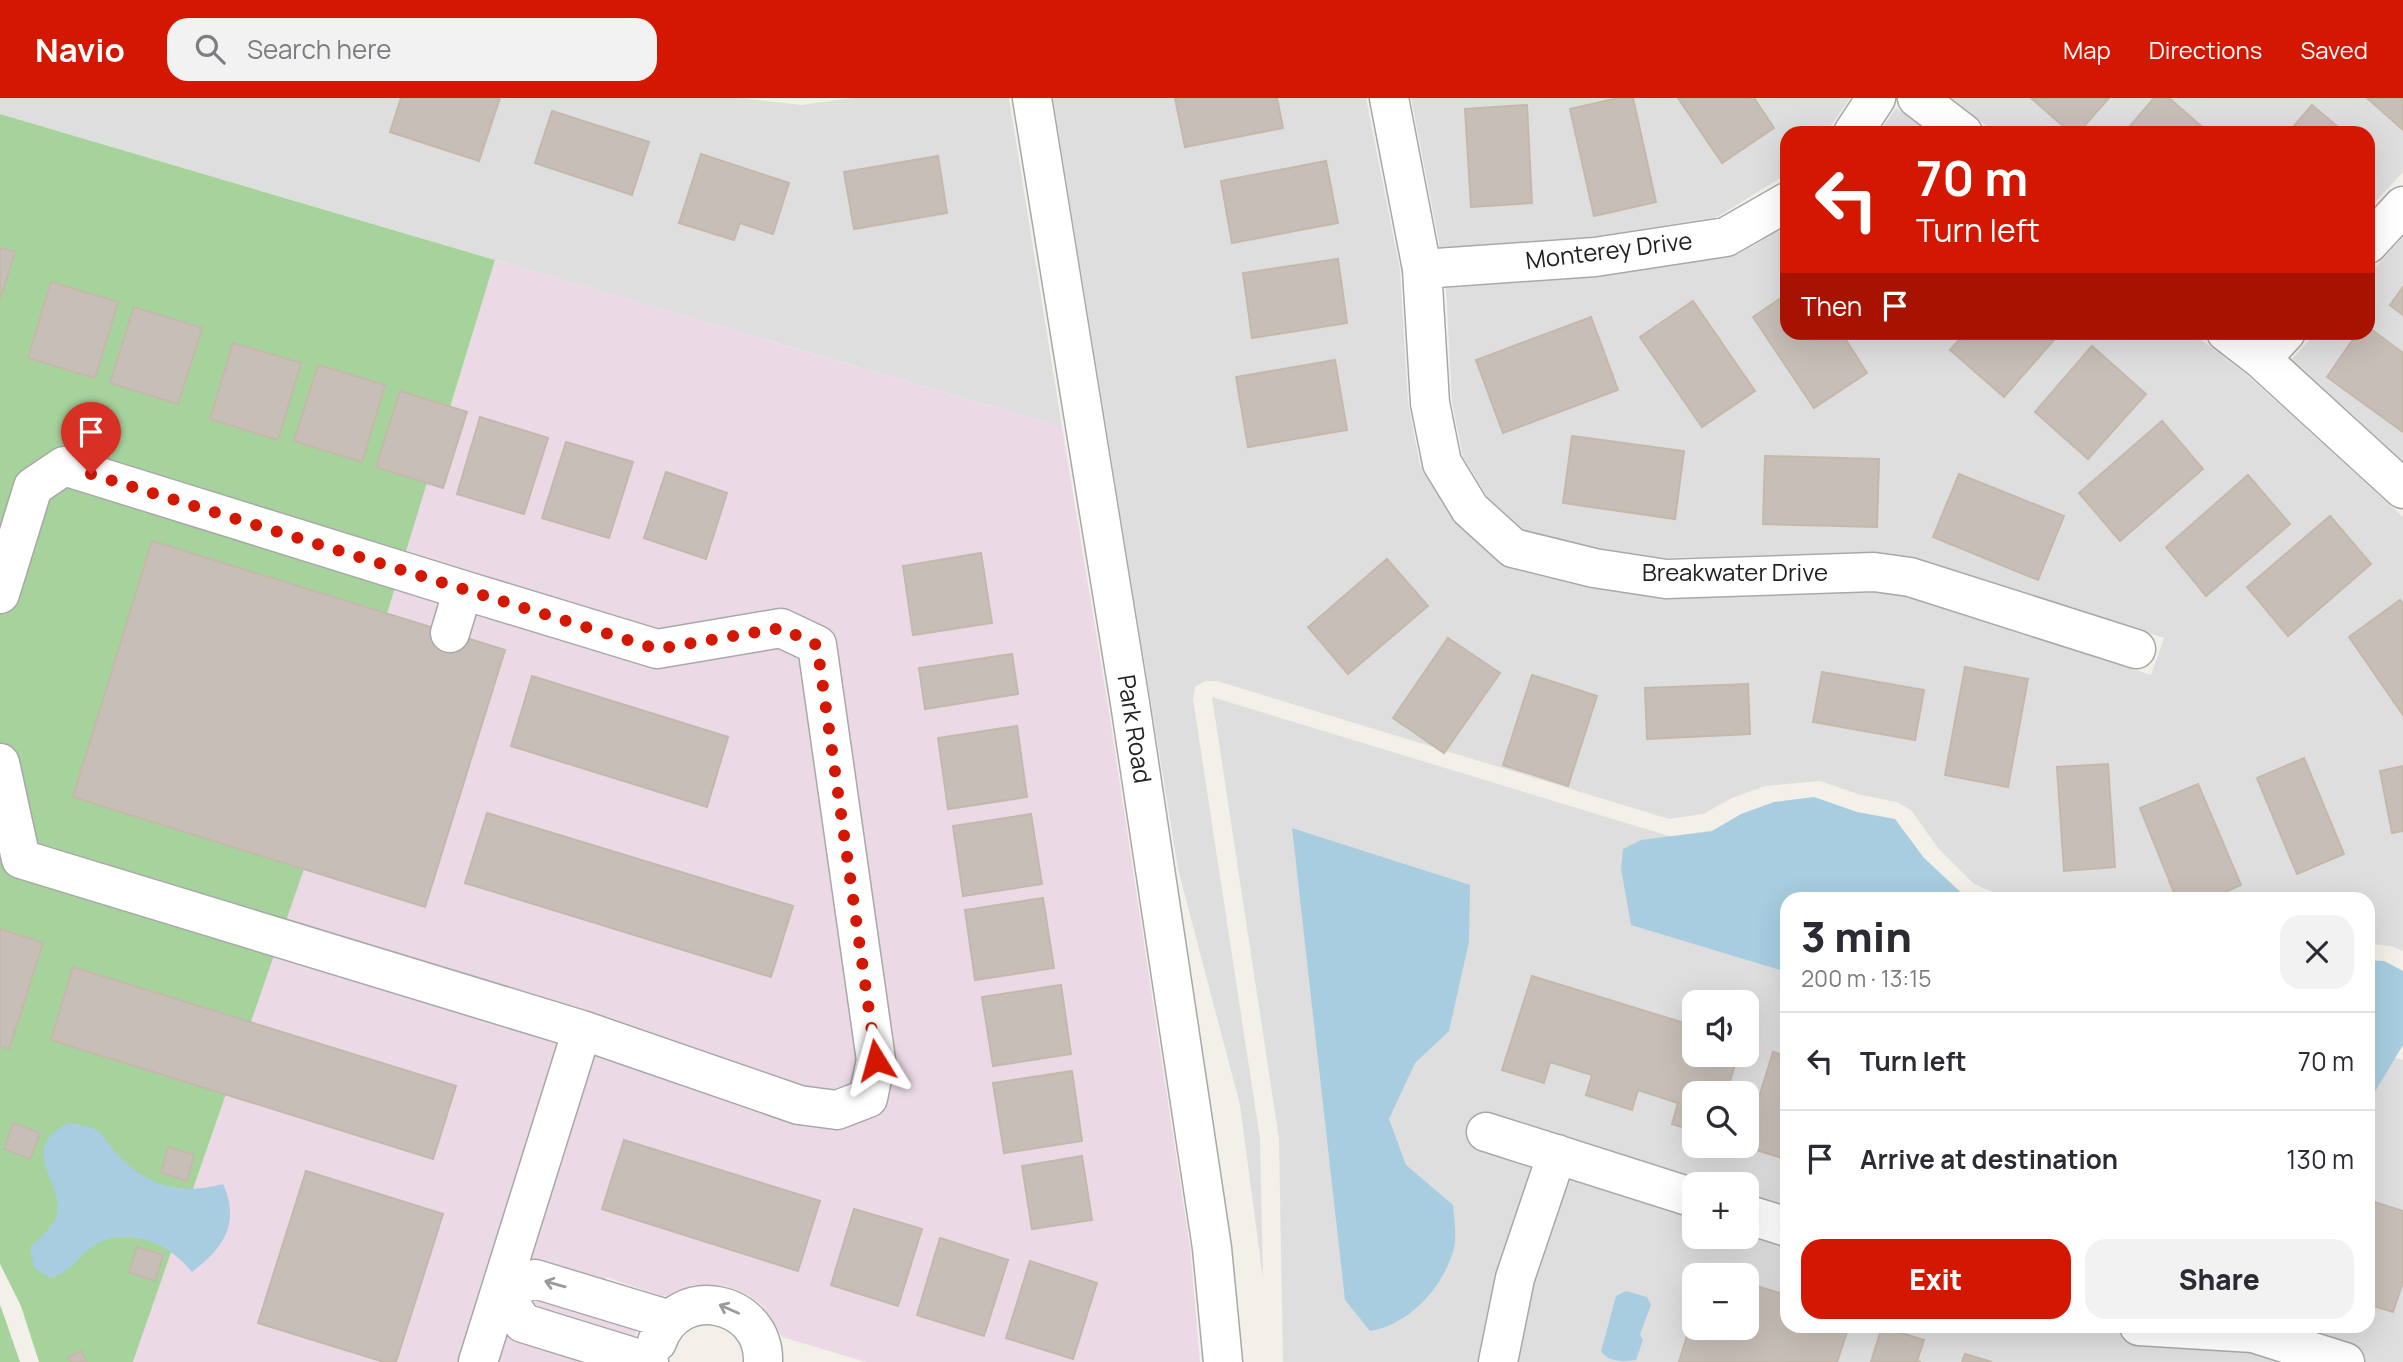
<!DOCTYPE html>
<html lang="en">
<head>
<meta charset="utf-8">
<style>
  body { margin:0; font-family:Manrope,sans-serif; background:#f2f2f3; color:#2b2b33; height:100vh; display:flex; flex-direction:column; font-size:26px; white-space:nowrap }
  * { box-sizing:border-box; margin:0 }
  p { font-size:23px; color:#7c7c81 }
  .icon { flex:none; width:38px; height:38px; fill:none; stroke:currentColor; stroke-width:2; stroke-linecap:round; stroke-linejoin:round }
  .map { position:relative; flex:1; overflow:hidden }
  .sheet { position:absolute; left:1780px; top:794px; width:595px; height:441px; display:flex; flex-direction:column; background:#fff; border-radius:21px; box-shadow:0 7px 28px #0002 }
  .sheet>* { flex:none }
  .hud { position:absolute; left:1780px; top:28px; width:595px; height:214px; border-radius:21px; box-shadow:0 7px 28px #0002; background:#d31700; color:#fff; overflow:hidden }
  .fabs { position:absolute; left:1682px; top:892px; display:grid; gap:14px }
  .fabs a { display:grid; place-items:center; width:77px; height:77px; border-radius:14px; background:#fff; box-shadow:0 7px 28px #0002; font-size:35px }
  .pin { position:absolute; display:grid; place-items:center; width:60px; height:60px; color:#fff; margin:-72px -30px; border-radius:50% 50% 50% 0; rotate:-45deg; box-shadow:0 0 7px #0007 }
  .pin .icon { rotate:45deg }
  .me { position:absolute; width:77px; margin:-38px; rotate:352deg; stroke-linejoin:round; filter:drop-shadow(0 0 5px #0008) }
  .turn { display:flex; align-items:center; gap:24px; height:147px; padding:0 21px; font-size:32px }
  .turn .icon { width:91px; height:91px; stroke-width:2.5 }
  .turn b { display:block; font-size:49px; line-height:60px }
  .then { display:flex; align-items:center; height:66px; padding:0 21px; background:#0003; gap:14px; font-size:26px }
  .round { display:grid; place-items:center; flex:none; width:74px; height:74px; border-radius:21px; background:#f2f2f3 }
  .head { display:flex; align-items:center; justify-content:space-between; height:119px; padding:0 21px }
  h1 { font-size:42px; font-weight:800; line-height:52px }
  .primary-button { display:flex; gap:14px; margin-top:auto; padding:14px 21px }
  .primary-button a { flex:1; height:80px; border-radius:21px; background:#d31700; color:#fff; font-size:28px; font-weight:800; line-height:80px; text-align:center }
  .primary-button a+a { background:#f2f2f3; color:#2b2b33 }
  ul { padding:0; list-style:none }
  li { display:flex; align-items:center; gap:21px; height:98px; padding:0 21px; border-top:2px solid #e1e1e2 }
  li div { flex:1 }
  li b { display:block; font-size:26px }
  li em { font-style:normal }
  header { display:flex; align-items:center; gap:42px; box-sizing:border-box; height:98px; padding:0 35px; background:#d31700; color:#fff }
  header strong { font-size:33px }
  nav { display:flex; gap:38px; margin-inline-start:auto; font-size:24px }
  .search { width:490px; height:63px; background:#f2f2f3; display:flex; align-items:center; gap:18px; box-sizing:border-box; padding:0 24px; border-radius:21px; color:#7c7c81; font-size:26px }
  .map>svg:first-child { display:block }
  .residential { fill:#dfdede; fill-rule:evenodd }
  .industrial { fill:#ebdae6 }
  .forest { fill:#a6d29c }
  .water { fill:#a8cde0 }
  .building { fill:#c7bfb7; stroke:#c4b8aa; stroke-width:2 }
  .lines { fill:none; stroke-linecap:round; stroke-linejoin:round }
  .minor-casing { stroke:#a8a8a8; stroke-width:41 }
  .minor { stroke:#fff; stroke-width:38 }
  .oneway { stroke:#9b9b9b }
  .route { stroke:#d31700; stroke-width:12; stroke-dasharray:0 21.6 }
  .labels { text-anchor:middle; stroke-width:6; stroke-linejoin:round; paint-order:stroke }
  .street-label { font-size:24px; fill:#212121; stroke:#fff }
</style>
</head>
<body>
<header>
<strong>Navio</strong>
<div class="search"><svg class="icon" aria-label="search" viewBox="0 0 24 24"><circle cx="10" cy="10" r="6"/><path d="M15 15l6 6"/></svg>Search here</div>
<nav><a>Map</a><a>Directions</a><a>Saved</a></nav>
</header>
<div class="map">
<svg width="2403" height="1264" viewBox="0 0 2403 1264">
  <rect width="100%" height="100%" fill="#f2f0e8"/>
  <!-- residential -->
  <path class="residential" d="M0,0H740L801,7L853,0H1009L1062,329L0,16Z
    M1053,0H1366L1400,172L1408,304L1420,367L1455,425L1498,464L1509,470L1590,490L1664,500L1875,494L1906,498L2151,577L2164,540L1916,460L1872,454L1666,460L1597,450L1524,432L1488,400L1463,359L1452,304L1446,190L1600,178L1739,156L1787,128V234L2192,235L2246,276L2403,419V853L2391,848L2368,846V802L2009,801L1974,786L1938,750L1911,712L1897,704L1861,697L1820,683L1765,688L1732,700L1703,716L1669,721L1217,583H1205L1195,589L1193,601L1260,1041L1263,1181L1240,1007L1178,771Z
    M1411,0H1850L1826,35H1787V76L1717,119L1591,139L1440,150Z
    M1950,0H2403V74L2368,112V35H1996Z
    M1896,10L1930,35H1879Z
    M2403,139V363L2292,261L2316,235L2368,234V178Z
    M1212,599L1876,801L1787,802V1228H2368V951L2403,962V1264H1283L1279,1041ZM1694,905H1746V957H1694ZM1694,996H1746V1048H1694ZM1694,1087H1746V1139H1694ZM1694,1178H1746V1230H1694Z"/>
  <!-- industrial -->
  <path class="industrial" d="M495,162L1062,329L1108,607L1190,1150L1200,1264H866L782,1239L763,1208L748,1197L725,1188L692,1187L664,1199L606,1179L593,1216L637,1232L635,1239L592,1227L581,1264H133L346,650Z"/>
  <!-- forest -->
  <path class="forest" d="M0,16L495,162L346,650L133,1264H39L21,1208L0,1166Z
    M0,1207L2,1212L20,1264H0Z"/>
  <!-- water -->
  <path class="water" d="M1814,699L1857,714L1895,721L1924,760L1968,801L1787,802V874L1631,827L1621,771L1623,751L1641,742L1712,733L1741,716L1774,704Z
    M1292,730L1470,787L1469,844L1449,933L1415,965L1389,1021L1406,1067L1453,1107C1454,1120 1457,1137 1454,1150C1444,1189 1409,1227 1370,1233L1345,1202Z
    M2368,862L2384,863L2403,873V947L2374,995L2368,998Z
    M68,1025C108,1029 98,1038 123,1062C153,1091 184,1096 223,1086C241,1125 223,1151 192,1174C169,1145 126,1126 92,1149C74,1162 73,1173 50,1180L34,1170L30,1149C39,1140 54,1129 57,1116C64,1083 16,1053 68,1025Z
    M1626,1193L1647,1199L1651,1207L1640,1236L1643,1242L1636,1262C1622,1264 1610,1264 1601,1254L1616,1198Z"/>
  <!-- building -->
  <path class="building" d="M401,0H500L479,63L390,34Z
    M1175,0H1277L1283,30L1185,49Z
    M1618,0H1633L1656,104L1594,118L1570,11Z
    M1678,0H1754L1774,30L1722,65Z
    M2031,0H2109L2078,35H2071Z
    M2154,0H2169L2209,35H2124Z
    M2367,0H2403V32Z
    M1527,7L1532,105L1471,109L1465,11Z
    M2312,7L2345,35H2288Z
    M552,13L649,44L632,97L535,65Z
    M701,56L789,85L773,136L740,125L734,142L679,125Z
    M938,58L947,115L854,131L844,74Z
    M1326,63L1338,125L1232,145L1221,83Z
    M0,150L15,154L0,201Z
    M1338,161L1347,225L1252,240L1243,175Z
    M51,184L118,204L95,280L28,260Z
    M2403,189V217L2390,207Z
    M1787,196V234H1841L1867,275L1814,310L1753,219Z
    M1693,203L1755,293L1702,329L1640,239Z
    M134,209L202,230L178,306L110,285Z
    M1591,219L1618,292L1503,335L1476,262Z
    M2368,229L2403,255V334L2327,279L2358,234H2368Z
    M1966,234H2061L2004,299L1950,252Z
    M233,245L301,265L278,342L210,321Z
    M2092,248L2146,296L2088,361L2035,314Z
    M1335,262L1347,332L1248,349L1236,279Z
    M318,267L385,287L362,364L294,343Z
    M400,293L467,314L443,390L376,369Z
    M480,319L548,340L524,416L457,396Z
    M2162,323L2203,371L2120,443L2079,395Z
    M1572,338L1684,353L1675,421L1563,405Z
    M566,344L633,364L609,440L542,420Z
    M1765,358L1879,361L1877,429L1763,426Z
    M666,374L727,395L706,461L644,440Z
    M1959,376L2064,418L2038,482L1933,439Z
    M2248,377L2290,426L2206,498L2166,449Z
    M2330,418L2371,466L2288,538L2247,489Z
    M152,443L505,552L425,809L73,699Z
    M981,455L992,525L913,537L903,468Z
    M1387,461L1428,508L1348,576L1308,529Z
    M2400,502L2403,506V617L2349,539Z
    M1448,540L1500,575L1444,655L1393,620Z
    M1012,556L1018,596L925,611L919,570Z
    M1965,569L2028,581L2008,689L1945,677Z
    M1822,574L1924,592L1915,642L1813,624Z
    M1532,577L1597,598L1568,688L1503,667Z
    M532,578L728,639L707,709L511,648Z
    M1748,586L1750,636L1647,641L1645,590Z
    M1017,628L1027,699L948,711L938,640Z
    M2304,660L2344,756L2297,776L2257,680Z
    M2108,666L2115,769L2064,773L2057,669Z
    M2403,668V733L2392,735L2380,673Z
    M2198,686L2241,787L2207,802H2177L2140,710Z
    M487,715L793,808L771,879L465,785Z
    M1031,716L1042,786L963,798L953,728Z
    M1043,800L1054,870L975,882L965,812Z
    M0,831L43,845L9,951L0,948Z
    M73,869L456,988L433,1061L51,942Z
    M1532,878L1694,928V957H1738L1726,996H1694V1033L1672,1026L1678,1005L1638,992L1632,1012L1586,997L1592,977L1550,964L1544,985L1502,972Z
    M1061,887L1071,956L993,968L982,899Z
    M1773,954L1787,958L1785,1061L1744,1048Z
    M1072,973L1082,1043L1004,1055L993,985Z
    M13,1025L40,1035L30,1061L4,1051Z
    M624,1042L820,1103L798,1173L602,1111Z
    M168,1049L194,1057L187,1083L161,1075Z
    M1082,1058L1092,1122L1032,1131L1022,1068Z
    M306,1073L443,1116L396,1264H384L258,1225Z
    M2368,1102L2403,1113V1184L2393,1214L2368,1206Z
    M854,1111L922,1131L898,1208L831,1187Z
    M940,1140L1008,1162L984,1238L917,1217Z
    M137,1149L163,1157L155,1183L129,1174Z
    M1030,1163L1097,1185L1073,1261L1006,1240Z
    M1746,1185L1787,1197V1228H1849L1837,1264H1679L1694,1215V1230H1746Z
    M1882,1229L1924,1242L1917,1263L1921,1264H1871Z
    M81,1253L87,1264H71L68,1259Z
    M1965,1256L1992,1264H1962Z"/>
  <g class="lines">
    <!-- minor casing -->
    <g class="minor-casing">
      <path id="minor" d="M1032,0L1130,605L1212,1150L1223,1264
        M1389,0L1422,171L1430,305L1442,365L1470,411L1513,450L1594,470L1666,481L1874,474L1910,479L2136,551
        M1917,0L1963,35
        M1853,35L1876,0
        M2368,146L2403,108
        M1422,171L1595,159L1726,139L1787,104
        M2226,234L2261,261L2403,391
        M2261,261L2286,234
        M463,492L657,551L781,530L817,547L876,962L868,1000L837,1012L799,1007L582,932
        M0,496L33,389L64,368L463,492L450,535
        M0,665L21,761L582,932L478,1264
        M1486,1034L1694,1100
        M1746,1116L1787,1129
        M2139,1228L2253,1235L2345,1264
        M657,1244C677,1184 765,1202 763,1264
        M649,1264L523,1225L501,1193L535,1181L670,1222
        M1498,1264L1515,1180L1557,1056"/>
    </g>
    <!-- minor -->
    <use href="#minor" class="minor"/>
  </g>
  <!-- one-way arrows -->
  <defs><path id="oneway-shaft" d="M-6 0H5M1.5-3L5.5 0L1.5 3" fill="none" stroke-width="1.6" stroke-linecap="round" stroke-linejoin="round" transform="scale(1.75)"/></defs>
  <g class="oneway">
    <use href="#oneway-shaft" transform="translate(555 1186) rotate(-164)"/>
    <use href="#oneway-shaft" transform="translate(729 1211) rotate(-156)"/>
  </g>
  <g class="lines">
    <!-- route -->
    <path class="route" d="M91,376L657,551L781,530L817,547L876,962"/>
  </g>
  <g class="labels">
    <!-- street labels -->
    <g class="street-label">
      <text transform="translate(1609 153) rotate(-7)" y="8">Monterey Drive</text>
      <text x="1735" y="483">Breakwater Drive</text>
      <text transform="translate(1134 631) rotate(81)" y="8">Park Road</text>
    </g>
  </g>
</svg>
<div class="fabs">
<a><svg class="icon" aria-label="sound" viewBox="0 0 24 24"><path d="M4 9h4l5-4v14l-5-4H4zM17 9q2 3 0 6"/></svg></a>
<a><svg class="icon" aria-label="search" viewBox="0 0 24 24"><circle cx="10" cy="10" r="6"/><path d="M15 15l6 6"/></svg></a>
<a>+</a>
<a>−</a>
</div>
<div class="pin" style="left:91px;top:376px;background:#d93025"><svg class="icon" aria-label="arrive" viewBox="0 0 24 24"><path d="M6 21V4h12l-3 4 3 4H6"/></svg></div>
<svg class="me" style="left:876px;top:962px" viewBox="-20 -20 40 40"><path d="M0-17L14 15 0 8-14 15z" fill="#d31700" stroke="#fff" stroke-width="4"/></svg>
<div class="hud">
<div class="turn"><svg class="icon" aria-label="left" viewBox="0 0 24 24"><path d="M17 20v-9H6M10 6l-5 5 5 5"/></svg><div><b>70 m</b>Turn left</div></div>
<div class="then">Then<svg class="icon" aria-label="arrive" viewBox="0 0 24 24"><path d="M6 21V4h12l-3 4 3 4H6"/></svg></div>
</div>
<section class="sheet">
<div class="head"><div><h1>3 min</h1><p>200 m · 13:15</p></div><a class="round"><svg class="icon" aria-label="close" viewBox="0 0 24 24"><path d="M6 6l12 12M18 6L6 18"/></svg></a></div>
<ul>
<li><svg class="icon" aria-label="left" viewBox="0 0 24 24"><path d="M17 20v-9H6M10 6l-5 5 5 5"/></svg><div><b>Turn left</b></div><em>70 m</em></li>
<li><svg class="icon" aria-label="arrive" viewBox="0 0 24 24"><path d="M6 21V4h12l-3 4 3 4H6"/></svg><div><b>Arrive at destination</b></div><em>130 m</em></li>
</ul>
<div class="primary-button"><a>Exit</a><a>Share</a></div>
</section>
</div>
</body>
</html>
